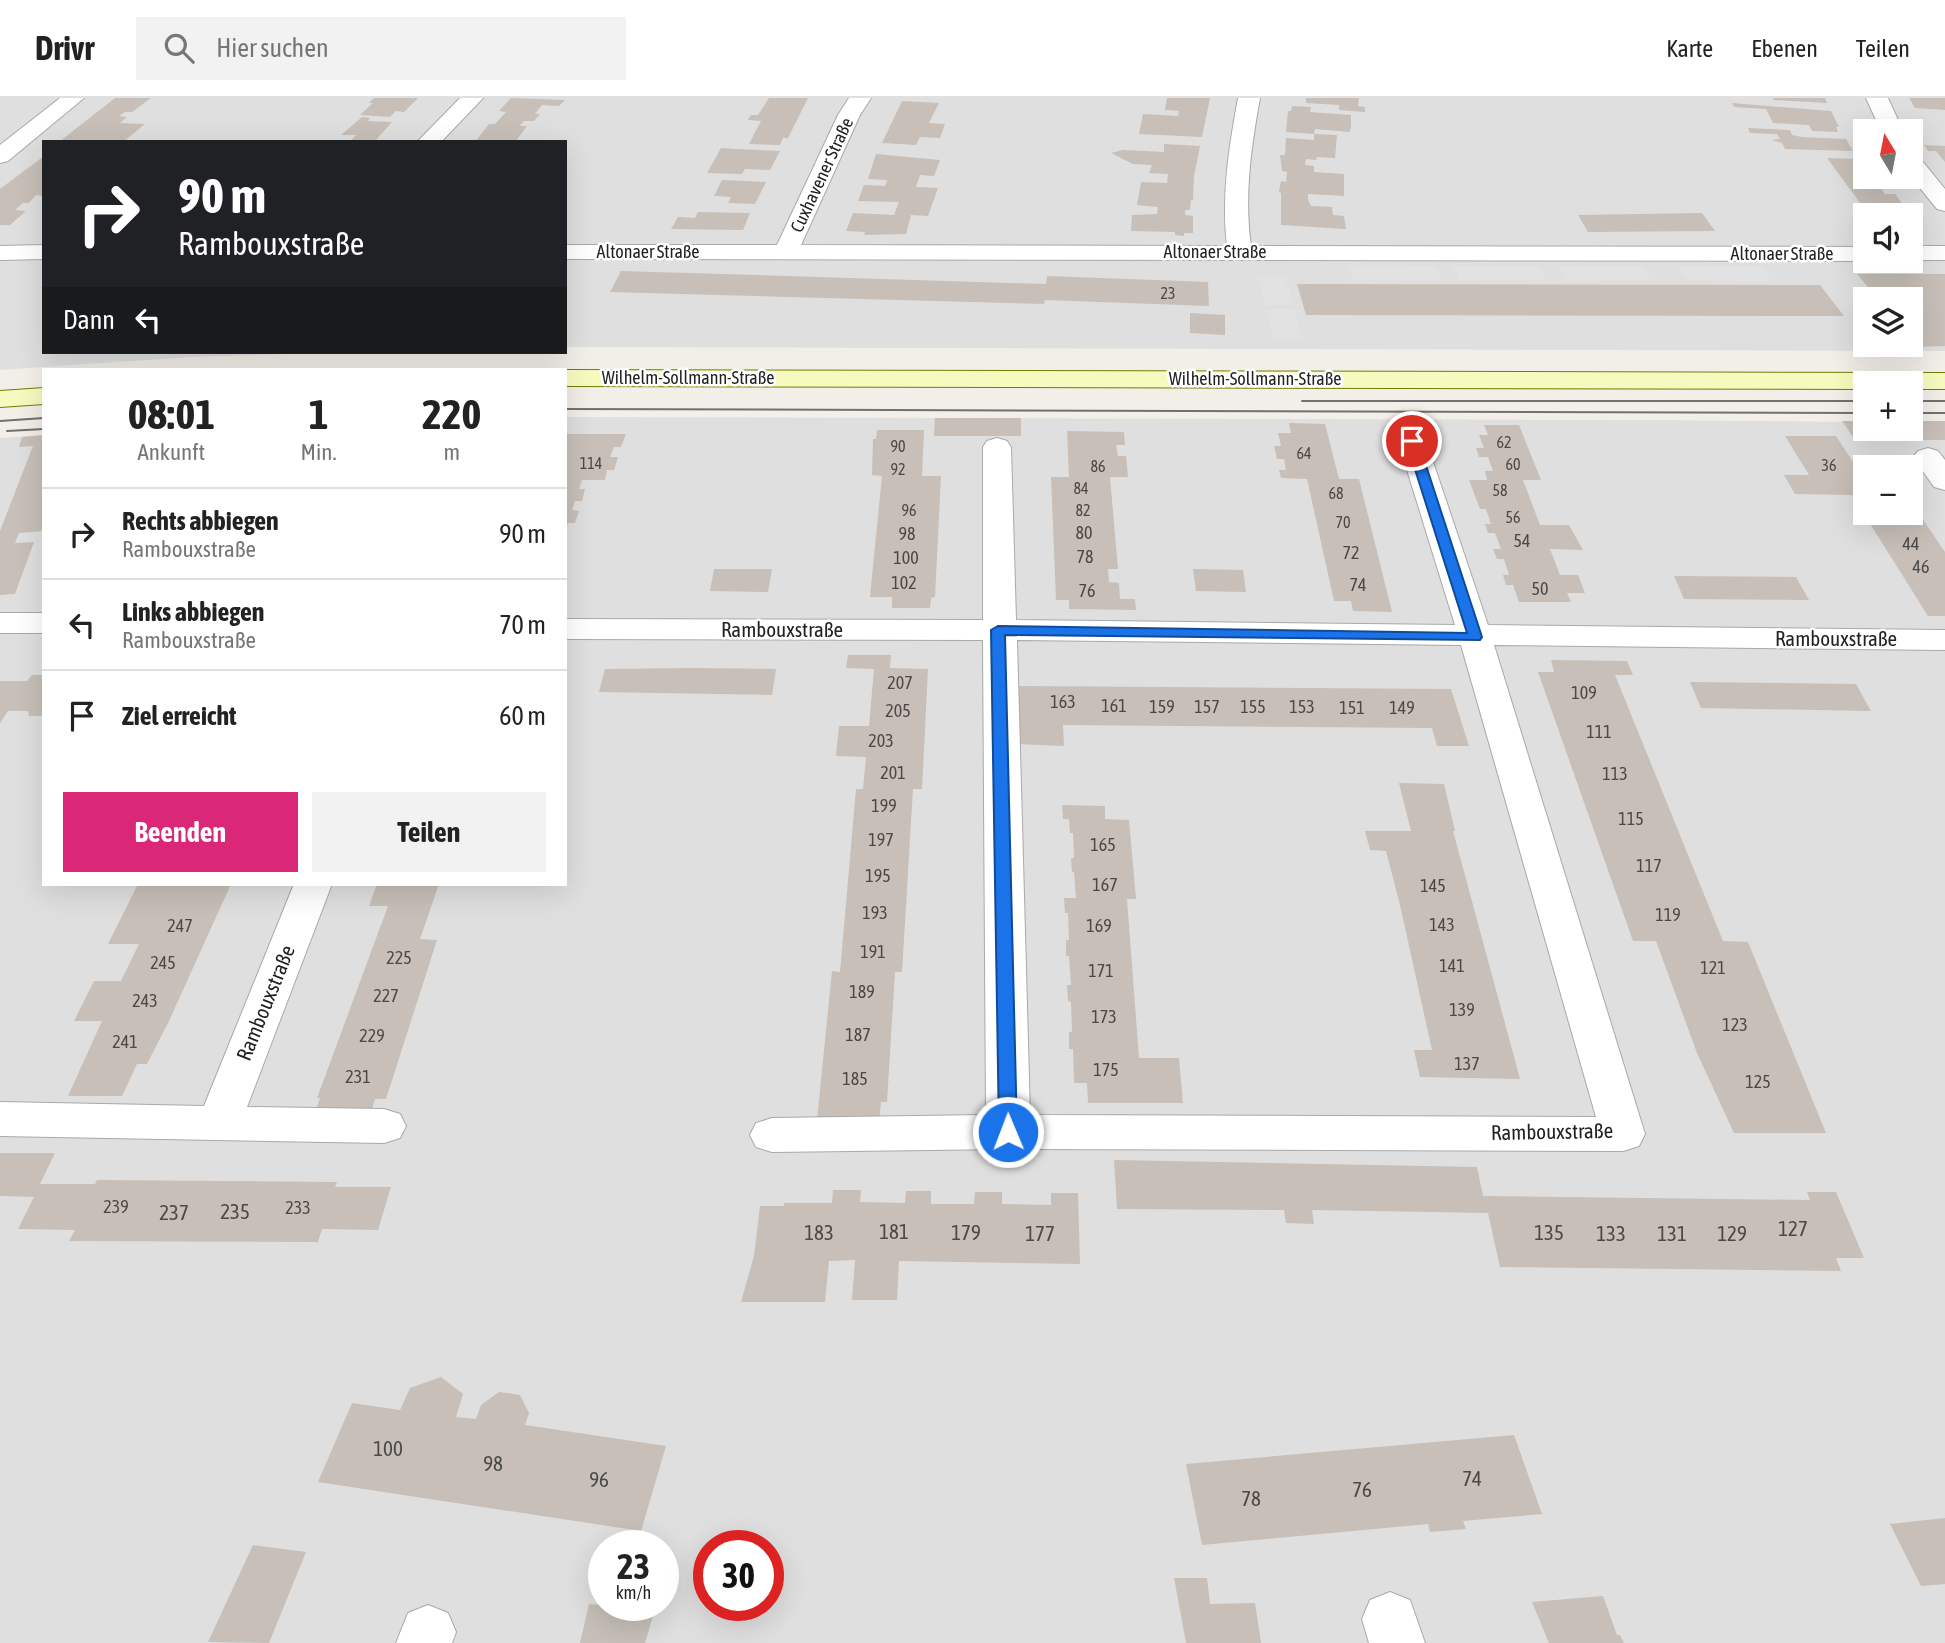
<!DOCTYPE html>
<html lang="de">
<head>
<meta charset="utf-8">
<style>
  body { margin:0; font-family:"Asap Condensed",sans-serif; background:#f2f2f2; color:#222; height:100vh; display:flex; flex-direction:column; font-size:26px; white-space:nowrap }
  * { box-sizing:border-box; margin:0 }
  p { font-size:23px; color:#767676 }
  .icon { flex:none; width:38px; height:38px; fill:none; stroke:currentColor; stroke-width:2; stroke-linecap:round; stroke-linejoin:round }
  .map { position:relative; flex:1; overflow:hidden }
  .side { position:absolute; left:42px; top:270px; width:525px; height:518px; display:flex; flex-direction:column; background:#fff; border-radius:0px; box-shadow:0 7px 28px #0002 }
  .side>* { flex:none }
  .banner { position:absolute; left:42px; top:42px; width:525px; height:214px; border-radius:0px; box-shadow:0 7px 28px #0002; background:#202124; color:#fff; overflow:hidden }
  .needle { width:46px; rotate:350deg }
  .tools { position:absolute; left:1853px; top:21px; display:grid; gap:14px }
  .tools a { display:grid; place-items:center; width:70px; height:70px; border-radius:0px; background:#fff; box-shadow:0 7px 28px #0002; font-size:35px }
  .speed { position:absolute; left:588px; top:1432px; display:flex; gap:14px; font-size:35px; font-weight:700; text-align:center }
  .speed>* { display:grid; place-content:center; width:91px; height:91px; border-radius:50%; background:#fff; box-shadow:0 7px 28px #0002; line-height:1 }
  .speed small { font-size:18px; font-weight:400 }
  .speed .limit { border:10px solid #d22; background:#fff; color:#111 }
  .pin { position:absolute; display:grid; place-items:center; width:60px; height:60px; color:#fff; margin:-30px; border:4px solid #fff; border-radius:50%; box-shadow:0 2px 7px #0007 }
  .me { position:absolute; width:77px; margin:-38px; rotate:359deg; stroke-linejoin:round; filter:drop-shadow(0 0 5px #0008) }
  .turn { display:flex; align-items:center; gap:24px; height:147px; padding:0 21px; font-size:32px }
  .turn .icon { width:91px; height:91px; stroke-width:2.5 }
  .turn b { display:block; font-size:49px; line-height:60px }
  .then { display:flex; align-items:center; height:66px; padding:0 21px; background:#0003; gap:14px; font-size:26px }
  .eta { display:flex; justify-content:space-evenly; align-items:center; height:119px; text-align:center }
  .eta b { font-size:42px; font-weight:700; line-height:49px }
  .button { display:flex; gap:14px; margin-top:auto; padding:14px 21px }
  .button a { flex:1; height:80px; border-radius:0px; background:#db2777; color:#fff; font-size:28px; font-weight:700; line-height:80px; text-align:center }
  .button a+a { background:#f2f2f2; color:#222 }
  ul { padding:0; list-style:none }
  li { display:flex; align-items:center; gap:21px; height:91px; padding:0 21px; border-top:2px solid #e0e0e0 }
  li div { flex:1 }
  li b { display:block; font-size:26px }
  li em { font-style:normal }
  header { display:flex; align-items:center; gap:42px; box-sizing:border-box; height:98px; padding:0 35px; background:#fff; border-bottom:2px solid #e0e0e0 }
  header strong { font-size:33px }
  nav { display:flex; gap:38px; margin-inline-start:auto; font-size:24px }
  .search { width:490px; height:63px; background:#f2f2f2; display:flex; align-items:center; gap:18px; box-sizing:border-box; padding:0 24px; border-radius:0px; color:#767676; font-size:26px }
  .map>svg:first-child { display:block }
  .residential { fill:#e0dfdf; fill-rule:evenodd }
  .parking { fill:#e2e2e2 }
  .building { fill:#c7bfb8 }
  .lines { fill:none; stroke-linecap:round; stroke-linejoin:round }
  .street-casing { stroke:#a9a9a9; stroke-width:2 }
  .secondary-casing { stroke:#707d05; stroke-width:2 }
  .street { fill:#fff; fill-rule:evenodd }
  .secondary { fill:#f7fabf; fill-rule:evenodd }
  .tram { stroke:#707070; stroke-width:2 }
  .route { fill:#1a73e8; stroke:#114b97; stroke-width:2 }
  .labels { text-anchor:middle; stroke-width:5; stroke-linejoin:round; paint-order:stroke }
  .far-number-label { font-size:16px; fill:#4b4948 }
  .far-street-label { font-size:18px; fill:#222; stroke:#fff }
  .number-label { font-size:18px; fill:#4b4948 }
  .street-label { font-size:21px; fill:#222; stroke:#fff }
  .near-number-label { font-size:21px; fill:#4b4948 }
</style>
</head>
<body>
<header>
<strong>Drivr</strong>
<div class="search"><svg class="icon" aria-label="search" viewBox="0 0 24 24"><circle cx="10" cy="10" r="6"/><path d="M15 15l6 6"/></svg>Hier suchen</div>
<nav><a>Karte</a><a>Ebenen</a><a>Teilen</a></nav>
</header>
<div class="map">
<svg width="1945" height="1545" viewBox="0 0 1945 1545">
  <rect width="100%" height="100%" fill="#f2efe9"/>
  <!-- residential -->
  <path class="residential" d="M0,0H1945V253L565,249V44H44V254H349L190,259L0,272ZM1866,33H1911V79H1866ZM1866,117H1911V163H1866ZM1866,201H1911V247H1866Z
    M565,319L1652,322L1865,324L1866,331H1911L1945,325V1545H0V340L44,337V786H565ZM1866,369H1911V415H1866ZM604,1447H663V1507H604ZM709,1447H768V1507H709Z"/>
  <!-- parking -->
  <path class="parking" d="M1348,167L1435,168L1441,182H1353Z
    M1453,168H1539L1546,182H1459Z
    M1558,168H1643L1651,182H1566Z
    M1677,168H1762L1772,183L1686,182Z
    M1285,179L1293,207H1265L1258,179Z
    M1266,211H1294L1303,242H1274Z"/>
  <!-- building -->
  <path class="building" d="M115,0H151L132,14H125L119,18L127,19L120,25L145,26L123,44H59Z
    M374,0H418L404,14L396,13L390,19L360,17L373,5H369Z
    M511,0L565,2L559,8L542,7L535,16H540L534,23H524L520,28H527L515,44H475L489,26H495L506,14L499,13Z
    M769,0H808L788,40H783L780,47L749,46L761,23L748,22L751,17H758Z
    M1167,0H1210L1202,39L1139,36L1143,16L1178,18L1179,13L1165,12Z
    M1306,0H1359L1358,8L1365,9V14L1339,12V7L1306,5Z
    M1773,0H1825L1827,5L1773,2Z
    M1909,0H1945V12L1915,10Z
    M902,3L939,5L929,25L945,26L940,40L920,39L916,47L882,45Z
    M1732,5L1831,13L1839,29H1836L1838,34L1812,33L1809,27L1773,25L1766,11L1734,9Z
    M1292,8L1311,9L1310,14L1351,17V30L1349,34L1315,31L1314,36L1286,34L1288,13H1291Z
    M362,19L370,20L368,23L392,24L374,44H350L356,37H341Z
    M1748,30L1790,32L1792,37L1802,39L1846,41L1853,53L1785,51L1782,45L1771,42L1780,41L1777,36L1750,35Z
    M1314,36L1337,37L1335,60L1317,59L1316,62L1306,61L1305,67L1314,68V74L1344,76V98L1308,96V102L1311,108L1332,109L1333,117L1344,118L1346,131L1281,127V95L1279,94L1281,83L1286,84L1287,74L1282,73L1280,57H1285L1286,40L1314,42Z
    M1164,46L1200,48L1194,78L1193,102H1191L1190,112H1185V117L1193,118V135H1184V138L1175,137V134L1131,133L1132,117L1157,116L1158,109L1137,107L1141,84L1167,85L1168,76L1149,75L1152,67L1133,66L1111,55L1123,52L1164,54Z
    M1924,47L1945,48V64L1936,53H1928Z
    M721,50L736,51L780,53L770,72L745,71L742,76L707,75Z
    M876,56L940,62L934,78L920,77L916,89L938,90L928,118L911,117L906,136L864,137L865,134L846,133L853,115L894,117L899,104L858,103L864,87L885,88L887,82L868,81Z
    M44,58V98L36,97L29,105H23L15,112L26,113L10,127H0V91Z
    M1827,60L1860,61L1866,68V79H1873L1885,96H1895L1911,117H1869Z
    M722,82L766,84L755,106L728,105L731,99L714,98Z
    M698,114L750,115L743,132L671,131L678,119L695,120Z
    M1702,115L1715,133L1588,134L1578,117Z
    M1911,118L1924,135H1911Z
    M621,173L1046,186L1047,178L1208,184L1209,208L1045,202L1044,206L610,194Z
    M1857,176H1945V248L1918,249L1911,241V201H1878Z
    M1297,186L1820,187L1844,218L1306,217Z
    M1190,215L1225,217V237L1190,235Z
    M935,320H1021V338H934Z
    M1842,323H1866V331H1911V323H1945V342H1855Z
    M1289,325L1325,326L1339,381H1359L1392,514L1353,513L1351,503H1334L1307,381L1281,380L1279,372H1286L1284,361H1277L1274,348H1281L1278,335H1291Z
    M1484,327H1519L1541,382H1523L1540,427H1569L1583,452L1550,451L1560,477H1578L1585,495H1567L1571,504H1519L1513,487H1506L1503,477H1509L1504,461H1497L1493,451H1501L1495,435H1488L1485,426H1491L1486,411H1480L1469,382H1487L1485,373H1493L1488,359H1479L1476,350H1484L1479,337H1488Z
    M877,332H924L922,378H941L935,499L931,500L930,510H892V499H870L882,378L872,377L873,341H876Z
    M1067,333L1124,334L1125,347H1116L1118,358H1126L1128,379H1110L1118,471H1108L1109,484L1119,485L1120,501H1135L1136,512L1069,511V502H1056L1051,379H1069Z
    M565,336H626L621,349H614L610,359H618L614,372H607L605,382H582L579,391H585L582,403H575L572,412L579,413L575,425H568L566,432Z
    M44,337V433L19,435L15,445L34,444L15,496L0,497V433L33,348L19,349L22,339Z
    M1785,338H1836L1866,384V415H1911V404L1945,454V518H1928L1852,397L1795,396L1784,377H1809Z
    M714,471H772L768,494L710,493Z
    M1193,471L1243,472L1246,494L1196,493Z
    M1674,478L1796,479L1809,502L1684,501Z
    M848,557H891L890,570L928,571L922,691H913L902,874H895L887,1004H881L879,1023L817,1022L832,873L840,874L856,691H863L866,659L836,658L839,628H869L874,571L846,570Z
    M1551,562L1627,563L1633,577H1615L1723,843L1748,844L1826,1035H1734L1697,955L1656,843H1633L1538,574H1554Z
    M693,570L776,571L772,597L599,594L605,571Z
    M32,577H44V618H29L28,613H8L0,625V583H27Z
    M1690,584L1856,586L1871,613L1701,610Z
    M1017,588L1451,591L1469,648H1437L1432,630L1063,627L1064,648L1018,646Z
    M1399,685L1444,686L1455,733H1453L1520,981L1420,979L1414,952H1432L1400,807L1386,753L1370,752L1365,733H1411Z
    M1062,707L1105,708V721L1129,722L1136,801H1127L1139,960H1179L1183,1005H1088L1087,985H1074L1073,951H1069V934H1072L1071,904L1068,903L1067,887H1071L1069,858H1066V842H1069L1068,815H1065L1064,800H1076L1074,774H1072L1071,760H1074L1073,735H1070L1069,721H1063Z
    M138,786H231L169,923L147,966H137L122,998H68L102,923H74L94,883H121L139,846H108Z
    M377,786H439L420,841L437,842L386,1001H375L369,1021H313L320,1000H317L388,808H369Z
    M0,1055H55L40,1086H95L97,1082L337,1084L335,1089H391L378,1132L322,1131L318,1144L69,1143L75,1132L18,1131L34,1099L0,1098Z
    M1114,1062L1477,1069L1483,1098L1810,1102L1807,1094H1836L1864,1160H1836L1841,1173L1500,1169L1488,1115L1312,1112L1314,1126L1286,1125L1284,1112L1117,1111Z
    M833,1092H861L860,1104L905,1105L906,1093H931V1106H974L975,1094H1002V1106L1051,1107V1095H1078L1080,1166L899,1163L897,1202H852L855,1162L829,1163L825,1204H741L754,1158L760,1108H784V1105H832Z
    M441,1279L463,1296L456,1319L476,1321L481,1307L499,1294L520,1297L529,1315L525,1327L666,1348L641,1433L318,1384L352,1305L400,1312L410,1290Z
    M1514,1337L1542,1416L1463,1423L1466,1431L1430,1434L1428,1426L1202,1447L1186,1366Z
    M1945,1420V1486L1921,1488L1890,1426Z
    M253,1447L306,1454L269,1545L208,1544Z
    M1174,1480H1207L1210,1506L1255,1505L1261,1545H1186Z
    M1603,1498L1617,1537H1620L1624,1545H1549L1532,1504Z
    M589,1506L655,1511L645,1545H580Z"/>
  <g class="lines">
    <!-- street casing -->
    <g class="street-casing">
      <path id="street" d="M60,0H84L8,63L0,65V47Z
        M460,0H483L441,44H417Z
        M849,0H871L860,17L801,147L1227,148C1221,98 1229,49 1238,0H1260C1251,49 1244,98 1251,148L1866,149V163H1869H1866L565,161V147H777L838,17Z
        M1866,0H1888L1903,33H1881Z
        M1911,57L1919,59L1945,91V113L1937,111L1911,79Z
        M44,147V161L0,162V148Z
        M1911,148H1945V162H1911Z
        M1412,334L1422,337L1426,343L1488,527L1945,532V552L1494,547L1645,1036L1639,1048L1623,1053L1008,1051L772,1054L756,1049L750,1037L756,1025L772,1020L986,1017L983,542L565,541V521L983,522V349L987,343L997,340L1007,343L1011,349L1016,522L1455,527L1398,343L1402,337ZM1017,542L1461,547L1596,1019L1030,1017Z
        M1928,350L1938,353L1945,362V392L1934,389L1913,359L1918,353Z
        M0,515H44V535H0Z
        M294,786H332L247,1009L384,1011L400,1016L406,1028L400,1040L384,1045L0,1038V1004L204,1008Z
        M1390,1494L1410,1502L1425,1545H1369L1362,1521L1370,1502Z
        M428,1507L448,1515L456,1534L452,1545H396L408,1515Z"/>
    </g>
    <!-- secondary casing -->
    <g class="secondary-casing">
      <path id="secondary" d="M565,272L1945,275V291H1911V285H1866V291L565,288Z
        M44,290V306L0,309V293Z"/>
    </g>
    <!-- street -->
    <use href="#street" class="street"/>
    <!-- secondary -->
    <use href="#secondary" class="secondary"/>
    <!-- tram -->
    <path class="tram" d="M1302,303H1866
      M1911,303H1945
      M565,311L1866,315
      M1911,315H1945
      M0,323L44,320
      M7,333L44,331"/>
  </g>
  <!-- route -->
  <path class="route" d="M1408,340L1418,343L1482,539L1480,542L1005,537L1017,1034L1014,1039H1001L999,1034L991,532L998,528L1467,535L1406,343Z"/>
  <g class="labels">
    <!-- far-number labels -->
    <g class="far-number-label">
      <text x="1168" y="201">23</text>
      <text x="1504" y="350">62</text>
      <text x="898" y="354">90</text>
      <text x="1304" y="361">64</text>
      <text x="591" y="371">114</text>
      <text x="1513" y="372">60</text>
      <text x="1829" y="373">36</text>
      <text x="1098" y="374">86</text>
      <text x="898" y="377">92</text>
      <text x="1081" y="396">84</text>
      <text x="1500" y="398">58</text>
      <text x="1336" y="401">68</text>
      <text x="909" y="418">96</text>
      <text x="1083" y="418">82</text>
      <text x="1513" y="425">56</text>
      <text x="1343" y="430">70</text>
    </g>
    <!-- far-street labels -->
    <g class="far-street-label">
      <text transform="translate(822 77) rotate(-65)" y="6">Cuxhavener Straße</text>
      <text x="648" y="160">Altonaer Straße</text>
      <text x="1215" y="160">Altonaer Straße</text>
      <text x="1782" y="162">Altonaer Straße</text>
      <text x="688" y="286">Wilhelm-Sollmann-Straße</text>
      <text x="1255" y="287">Wilhelm-Sollmann-Straße</text>
    </g>
    <!-- number labels -->
    <g class="number-label">
      <text x="1084" y="441">80</text>
      <text x="907" y="442">98</text>
      <text x="1522" y="449">54</text>
      <text x="1911" y="452">44</text>
      <text x="1351" y="461">72</text>
      <text x="1085" y="465">78</text>
      <text x="906" y="466">100</text>
      <text x="1921" y="475">46</text>
      <text x="904" y="491">102</text>
      <text x="1358" y="493">74</text>
      <text x="1540" y="497">50</text>
      <text x="1087" y="499">76</text>
      <text x="900" y="591">207</text>
      <text x="1584" y="601">109</text>
      <text x="1063" y="610">163</text>
      <text x="1114" y="614">161</text>
      <text x="1162" y="615">159</text>
      <text x="1207" y="615">157</text>
      <text x="1253" y="615">155</text>
      <text x="1302" y="615">153</text>
      <text x="1352" y="616">151</text>
      <text x="1402" y="616">149</text>
      <text x="898" y="619">205</text>
      <text x="1599" y="640">111</text>
      <text x="881" y="649">203</text>
      <text x="893" y="681">201</text>
      <text x="1615" y="682">113</text>
      <text x="884" y="714">199</text>
      <text x="1631" y="727">115</text>
      <text x="881" y="748">197</text>
      <text x="1103" y="753">165</text>
      <text x="1649" y="774">117</text>
      <text x="878" y="784">195</text>
      <text x="1105" y="793">167</text>
      <text x="1433" y="794">145</text>
      <text x="875" y="821">193</text>
      <text x="1668" y="823">119</text>
      <text x="1442" y="833">143</text>
      <text x="180" y="834">247</text>
      <text x="1099" y="834">169</text>
      <text x="873" y="860">191</text>
      <text x="399" y="866">225</text>
      <text x="163" y="871">245</text>
      <text x="1452" y="874">141</text>
      <text x="1713" y="876">121</text>
      <text x="1101" y="879">171</text>
      <text x="862" y="900">189</text>
      <text x="386" y="904">227</text>
      <text x="145" y="909">243</text>
      <text x="1462" y="918">139</text>
      <text x="1104" y="925">173</text>
      <text x="1735" y="933">123</text>
      <text x="858" y="943">187</text>
      <text x="372" y="944">229</text>
      <text x="125" y="950">241</text>
      <text x="1467" y="972">137</text>
      <text x="1106" y="978">175</text>
      <text x="358" y="985">231</text>
      <text x="855" y="987">185</text>
      <text x="1758" y="990">125</text>
      <text x="116" y="1115">239</text>
      <text x="298" y="1116">233</text>
    </g>
    <!-- street labels -->
    <g class="street-label">
      <text x="782" y="539">Rambouxstraße</text>
      <text x="1836" y="548">Rambouxstraße</text>
      <text transform="translate(266 905) rotate(-68)" y="7">Rambouxstraße</text>
      <text transform="translate(1552 1034) rotate(-1)" y="7">Rambouxstraße</text>
    </g>
    <!-- near-number labels -->
    <g class="near-number-label">
      <text x="235" y="1121">235</text>
      <text x="174" y="1122">237</text>
      <text x="1793" y="1138">127</text>
      <text x="894" y="1141">181</text>
      <text x="819" y="1142">183</text>
      <text x="966" y="1142">179</text>
      <text x="1549" y="1142">135</text>
      <text x="1040" y="1143">177</text>
      <text x="1611" y="1143">133</text>
      <text x="1672" y="1143">131</text>
      <text x="1732" y="1143">129</text>
      <text x="388" y="1358">100</text>
      <text x="493" y="1373">98</text>
      <text x="1472" y="1388">74</text>
      <text x="599" y="1389">96</text>
      <text x="1362" y="1399">76</text>
      <text x="1251" y="1408">78</text>
    </g>
  </g>
</svg>
<div class="tools">
<a><svg class="needle" viewBox="-14 -14 28 28"><path d="M0-13l5 13h-10z" fill="#e53935"/><path d="M0 13l5-13h-10z" fill="#767676"/></svg></a>
<a><svg class="icon" aria-label="sound" viewBox="0 0 24 24"><path d="M4 9h4l5-4v14l-5-4H4zM17 9q2 3 0 6"/></svg></a>
<a><svg class="icon" aria-label="layers" viewBox="0 0 24 24"><path d="M12 4l9 5-9 5-9-5zM3 14l9 5 9-5"/></svg></a>
<a>+</a>
<a>−</a>
</div>
<div class="speed"><div>23<small>km/h</small></div><div class="limit">30</div></div>
<div class="pin" style="left:1412px;top:343px;background:#d93025"><svg class="icon" aria-label="arrive" viewBox="0 0 24 24"><path d="M6 21V4h12l-3 4 3 4H6"/></svg></div>
<svg class="me" style="left:1008px;top:1034px" viewBox="-20 -20 40 40"><circle r="17" fill="#1a73e8" stroke="#fff" stroke-width="3"/><path d="M0-11L8 9 0 5-8 9z" fill="#fff"/></svg>
<div class="banner">
<div class="turn"><svg class="icon" aria-label="right" viewBox="0 0 24 24"><path d="M7 20v-9h11M14 6l5 5-5 5"/></svg><div><b>90 m</b>Rambouxstraße</div></div>
<div class="then">Dann<svg class="icon" aria-label="left" viewBox="0 0 24 24"><path d="M17 20v-9H6M10 6l-5 5 5 5"/></svg></div>
</div>
<section class="side">
<div class="eta">
<div><b>08:01</b><p>Ankunft</p></div>
<div><b>1</b><p>Min.</p></div>
<div><b>220</b><p>m</p></div>
</div>
<ul>
<li><svg class="icon" aria-label="right" viewBox="0 0 24 24"><path d="M7 20v-9h11M14 6l5 5-5 5"/></svg><div><b>Rechts abbiegen</b><p>Rambouxstraße</p></div><em>90 m</em></li>
<li><svg class="icon" aria-label="left" viewBox="0 0 24 24"><path d="M17 20v-9H6M10 6l-5 5 5 5"/></svg><div><b>Links abbiegen</b><p>Rambouxstraße</p></div><em>70 m</em></li>
<li><svg class="icon" aria-label="arrive" viewBox="0 0 24 24"><path d="M6 21V4h12l-3 4 3 4H6"/></svg><div><b>Ziel erreicht</b></div><em>60 m</em></li>
</ul>
<div class="button"><a>Beenden</a><a>Teilen</a></div>
</section>
</div>
</body>
</html>
